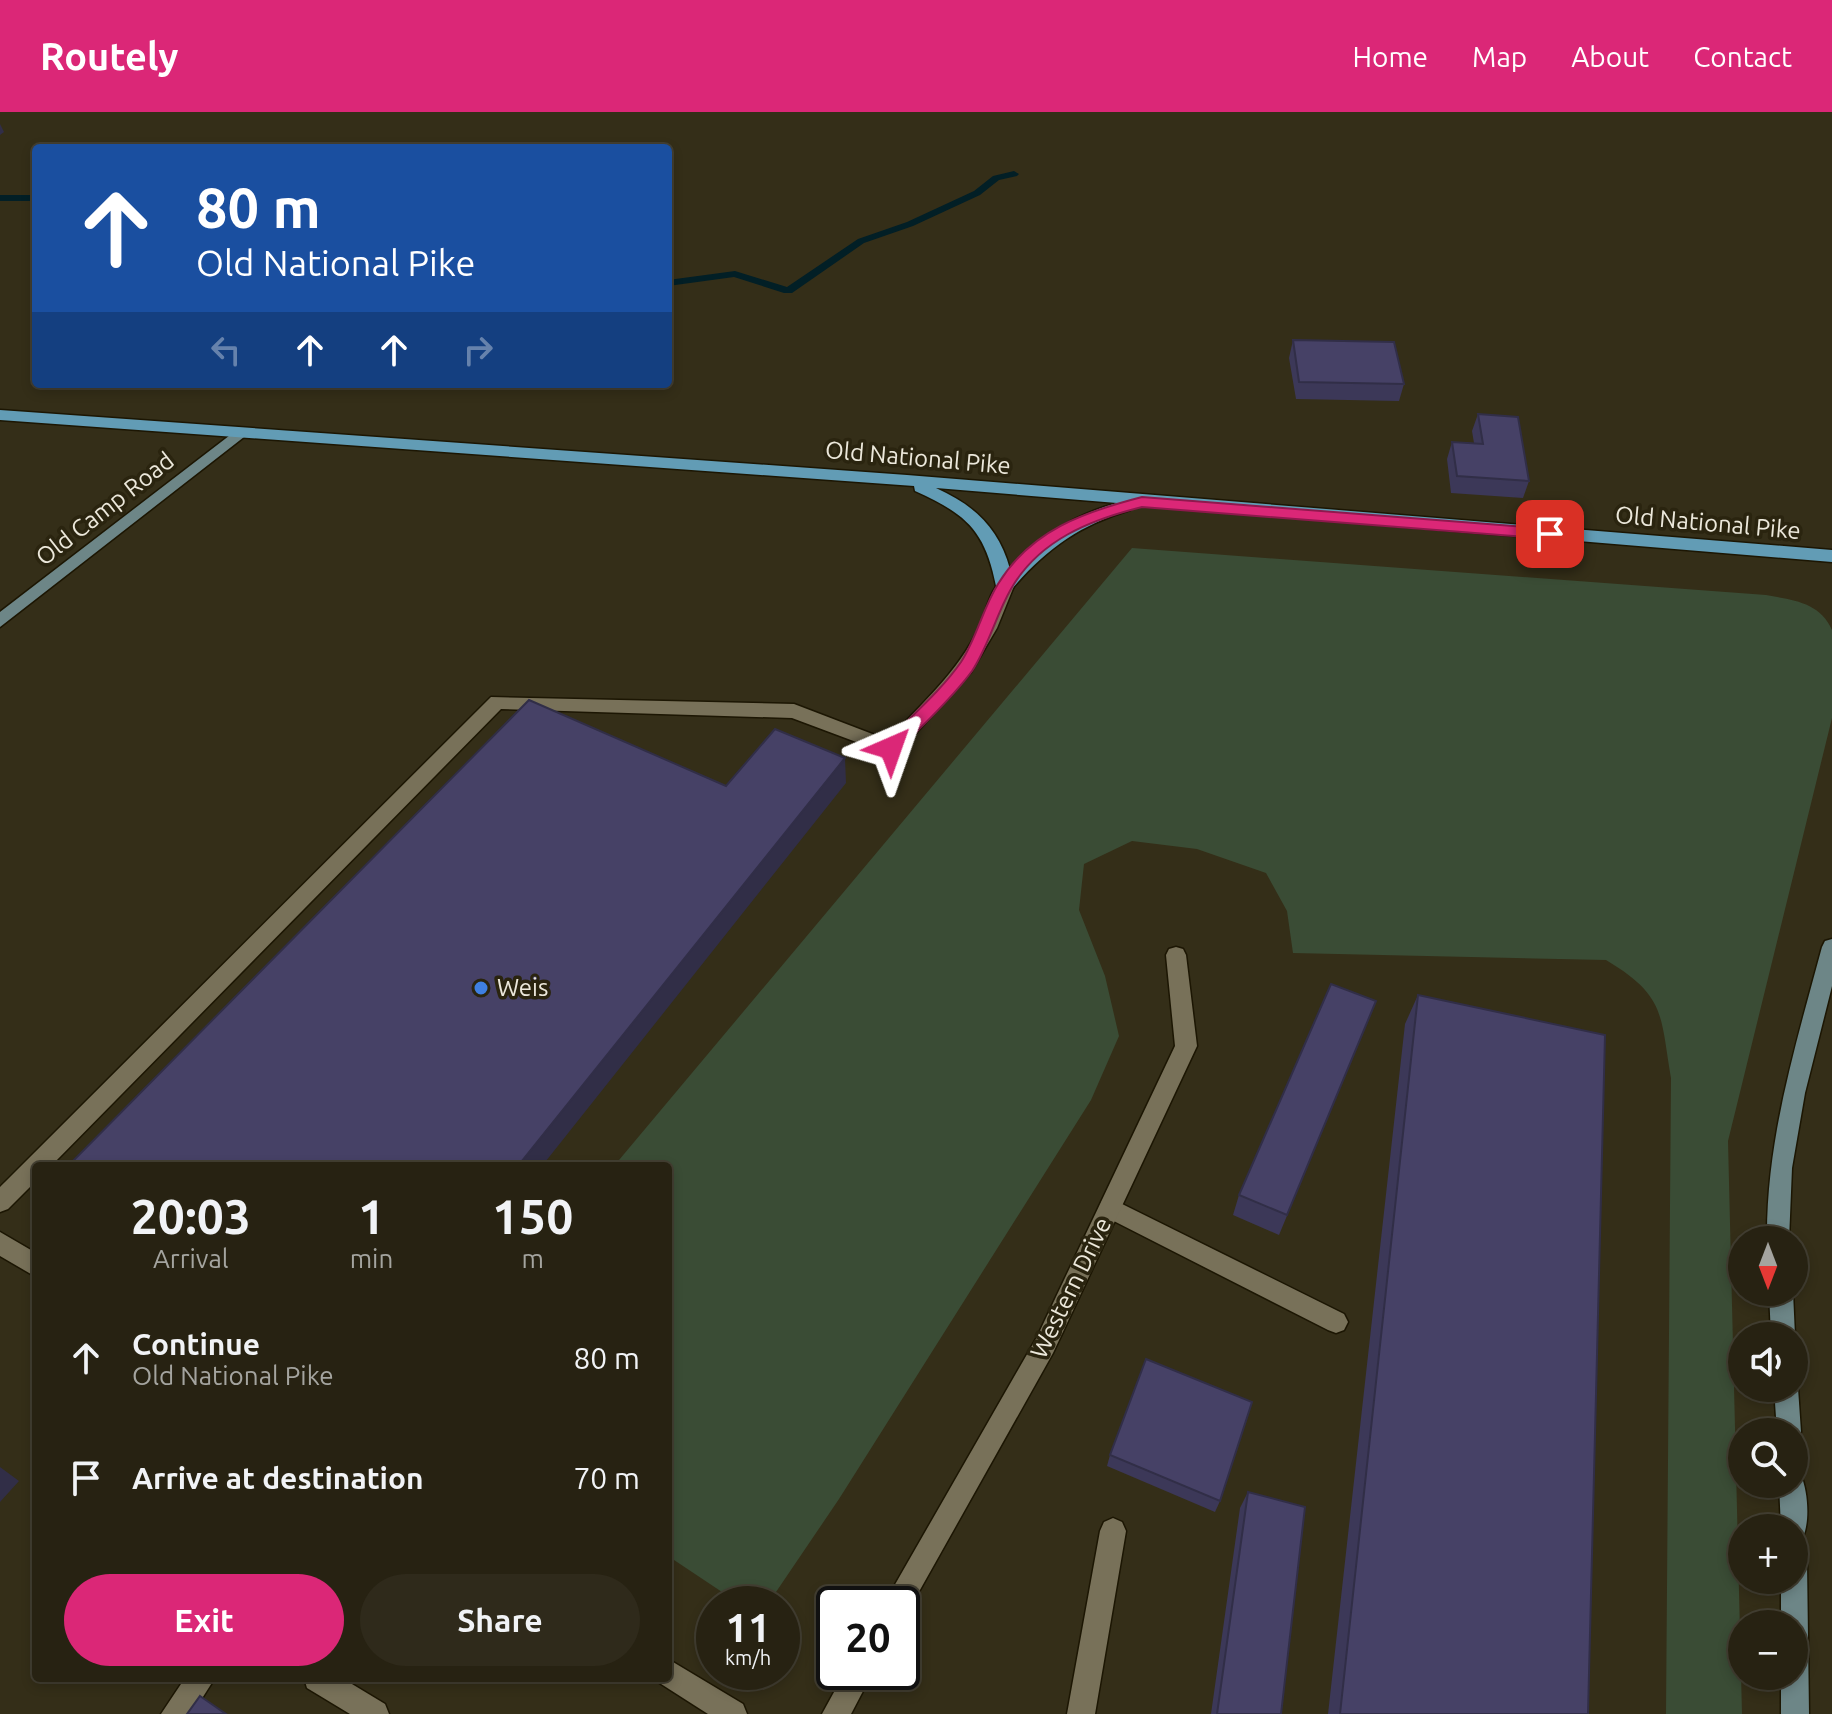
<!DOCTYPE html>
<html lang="en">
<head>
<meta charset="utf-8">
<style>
  body { margin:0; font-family:Ubuntu,sans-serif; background:#2f2a1b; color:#f1f3f6; height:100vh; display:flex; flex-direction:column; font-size:30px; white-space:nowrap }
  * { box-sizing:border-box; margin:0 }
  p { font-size:26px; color:#a4a49f }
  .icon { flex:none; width:44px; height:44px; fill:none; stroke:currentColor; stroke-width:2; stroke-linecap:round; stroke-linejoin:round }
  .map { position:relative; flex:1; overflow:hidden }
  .panel { position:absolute; left:32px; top:1050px; width:640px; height:520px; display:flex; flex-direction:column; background:#272212; border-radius:8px; box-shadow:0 4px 12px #0003,0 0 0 2px #433f32 }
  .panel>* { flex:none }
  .hud { position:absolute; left:32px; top:32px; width:640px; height:244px; border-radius:8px; box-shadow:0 4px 12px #0003,0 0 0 2px #433f32; background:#1a4fa0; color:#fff; overflow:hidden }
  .needle { width:52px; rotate:180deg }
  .fabs { position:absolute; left:1728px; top:1114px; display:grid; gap:16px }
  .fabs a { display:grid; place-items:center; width:80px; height:80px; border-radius:50%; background:#272212; box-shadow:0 4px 12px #0003,0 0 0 2px #433f32; font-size:40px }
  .speed { position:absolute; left:696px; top:1474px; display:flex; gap:16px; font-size:40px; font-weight:700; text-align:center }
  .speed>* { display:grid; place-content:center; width:104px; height:104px; border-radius:50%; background:#272212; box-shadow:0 4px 12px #0003,0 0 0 2px #433f32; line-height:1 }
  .speed small { font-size:20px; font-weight:400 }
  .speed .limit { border:4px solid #111; border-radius:12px; background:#fff; color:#111 }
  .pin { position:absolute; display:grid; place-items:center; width:68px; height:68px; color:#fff; margin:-34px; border-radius:16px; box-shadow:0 4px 12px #0006 }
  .me { position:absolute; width:88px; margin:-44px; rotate:43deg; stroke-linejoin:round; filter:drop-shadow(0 0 6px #0008) }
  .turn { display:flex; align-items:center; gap:28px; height:168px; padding:0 32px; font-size:36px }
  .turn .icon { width:104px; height:104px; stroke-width:2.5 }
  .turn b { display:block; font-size:56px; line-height:68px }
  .lanes { display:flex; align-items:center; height:76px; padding:0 32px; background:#0003; justify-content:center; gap:40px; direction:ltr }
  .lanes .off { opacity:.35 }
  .eta { display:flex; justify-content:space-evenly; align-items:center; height:136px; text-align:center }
  .eta b { font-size:48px; font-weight:600; line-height:56px }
  .cta { display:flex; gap:16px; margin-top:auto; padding:16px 32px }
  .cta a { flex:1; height:92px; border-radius:48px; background:#db2777; color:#fff; font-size:32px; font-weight:600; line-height:92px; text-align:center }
  .cta a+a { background:#2f2a1b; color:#f1f3f6 }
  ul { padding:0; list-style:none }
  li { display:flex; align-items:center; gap:24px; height:120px; padding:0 32px }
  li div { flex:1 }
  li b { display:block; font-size:30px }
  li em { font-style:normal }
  header { display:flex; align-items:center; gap:48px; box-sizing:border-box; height:112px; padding:0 40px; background:#db2777; color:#fff }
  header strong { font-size:38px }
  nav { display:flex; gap:44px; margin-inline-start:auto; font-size:28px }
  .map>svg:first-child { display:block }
  .green { fill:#3a4c35 }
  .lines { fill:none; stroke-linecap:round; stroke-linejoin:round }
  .stream { fill:#021f26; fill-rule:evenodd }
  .lane-casing { stroke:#1c1603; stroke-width:3 }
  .street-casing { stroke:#1c1603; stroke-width:3 }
  .secondary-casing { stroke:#1c1603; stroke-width:3 }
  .primary-casing { stroke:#1c1603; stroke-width:3 }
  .lane { fill:#787159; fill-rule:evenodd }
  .street { fill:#787159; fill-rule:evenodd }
  .secondary { fill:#6d8687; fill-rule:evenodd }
  .primary { fill:#629cb5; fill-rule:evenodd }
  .wall { fill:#3c3858 }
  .shaded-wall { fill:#312e47 }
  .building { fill:#464166; stroke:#312e47; stroke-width:2 }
  .route { fill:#db2777; stroke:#8e194d; stroke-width:2 }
  .shop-dot { fill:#3f7fe0; stroke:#2a240f; stroke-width:3 }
  .labels { text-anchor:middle; stroke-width:7; stroke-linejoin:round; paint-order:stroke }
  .street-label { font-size:24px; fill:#ece8db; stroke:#2a240f }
  .poi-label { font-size:24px; fill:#ece8db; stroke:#2a240f; text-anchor:start }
</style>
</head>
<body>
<header>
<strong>Routely</strong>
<nav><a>Home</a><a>Map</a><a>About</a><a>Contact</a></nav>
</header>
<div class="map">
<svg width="1832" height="1602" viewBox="0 0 1832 1602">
  <rect width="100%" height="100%" fill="#342e18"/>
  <!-- green -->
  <path class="green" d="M1132,436L1766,483C1793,488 1820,490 1832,518V606L1728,1029L1742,1602H1666L1671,966C1660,902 1666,884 1606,848L1293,841L1287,799L1266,761L1197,737L1132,729L1084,752L1079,798L1105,864L1119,924L1091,988L839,1387L776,1480L725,1482L668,1444V1054H614Z"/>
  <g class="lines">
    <!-- stream -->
    <path class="stream" d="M1014,59L1019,62L1017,64L999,68L980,83L913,114L864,131L792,181H784L734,165L668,174V168L735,159L787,175L858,127L907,110L974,79L993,64Z
      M0,83H36V89H0Z"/>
    <!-- lane casing -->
    <g class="lane-casing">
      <path id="lane" d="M1005,468L1014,474L997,516L971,560L898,641L891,643L792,606L501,597L51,1054H36V1069L8,1097L0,1100V1075L491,585L794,592L888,628C921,592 958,560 979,516C986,503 990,472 1005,468Z
        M1110,1086L1344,1202L1348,1210L1344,1218L1336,1221L1328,1218L1102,1103L1099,1096L1102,1089Z
        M1113,1406L1122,1410L1126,1419L1095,1602H1067L1100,1419L1104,1410Z
        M185,1566H215L192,1602H161Z
        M304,1566H342L385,1592L389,1602H350L307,1576Z"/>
    </g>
    <!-- street casing -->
    <g class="street-casing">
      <path id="street" d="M1176,835L1183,837L1186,843L1197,934L1053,1241L907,1501L902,1503V1492H885L889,1483L1037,1225L1175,934L1166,843L1169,837Z
        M0,1120L36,1141V1165L0,1144Z
        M668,1547L743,1592L747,1602H708L658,1570L657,1566H668Z
        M845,1560H873L851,1602H822Z"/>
    </g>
    <!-- secondary casing -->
    <g class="secondary-casing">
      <path id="secondary" d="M238,317L246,322L244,325L0,515V500Z
        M1832,827V874L1805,981L1792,1056L1789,1128H1767C1766,1027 1796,932 1822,835L1825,829Z
        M1769,1180H1793L1795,1224L1794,1226L1771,1224Z
        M1794,1267L1798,1276L1801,1320L1794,1330V1320H1777L1774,1276H1794Z
        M1794,1360L1801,1363C1808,1380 1810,1409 1803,1425L1794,1429V1416H1781L1779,1372H1794Z
        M1794,1437L1803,1441L1807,1450L1809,1602H1781V1564H1794V1512H1781V1468H1794Z"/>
    </g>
    <!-- primary casing -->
    <g class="primary-casing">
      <path id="primary" d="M0,298L907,363L1832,438V450L1131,392L1130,398C1079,413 1045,438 1011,478L1005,480L996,474C985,418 966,402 915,379L914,374L0,308ZM936,376L1117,391C1074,403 1041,424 1010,457C999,416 974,393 936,376Z"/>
    </g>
    <!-- lane -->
    <use href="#lane" class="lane"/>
    <!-- street -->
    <use href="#street" class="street"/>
    <!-- secondary -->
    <use href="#secondary" class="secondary"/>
    <!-- primary -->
    <use href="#primary" class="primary"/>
  </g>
  <!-- wall -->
  <path class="wall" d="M1293,228L1404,272L1399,289L1296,287L1289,246Z
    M1478,302L1529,369L1523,386L1451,381L1447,347L1452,330L1474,331L1472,319Z
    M1418,883L1588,1602H1328L1405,912Z
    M1376,889L1279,1123L1233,1103L1239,1083Z
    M1110,1343L1220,1389L1215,1400L1107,1354Z
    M1248,1380L1281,1602H1211L1240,1396Z"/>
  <!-- shaded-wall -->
  <path class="shaded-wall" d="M0,12L4,20L0,23Z
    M845,646L846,671L542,1054H518Z
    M0,1355L19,1369L0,1390Z"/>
  <!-- building -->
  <path class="building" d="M1293,228L1394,230L1404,272L1299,270Z
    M1478,302L1518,305L1529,369L1457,364L1452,330L1483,332Z
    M529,588L726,674L775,617L845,646L518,1054H68Z
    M1331,872L1376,889L1287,1103L1239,1083Z
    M1418,883L1605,923L1588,1602H1340Z
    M1146,1247L1252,1290L1220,1389L1110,1343Z
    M1248,1380L1305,1395L1281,1602H1217Z
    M200,1584L226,1602H187Z"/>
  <!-- route -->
  <path class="route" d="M1142,385L1550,417L1557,422L1550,427L1142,395C1090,408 1039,428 1011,477C996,503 989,533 972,559C951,588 921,614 897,640H885V631C910,605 941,579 961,550C977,525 983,496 998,472C1031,418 1084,400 1142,385Z"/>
  <!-- markers -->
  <circle class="shop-dot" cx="481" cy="876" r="8"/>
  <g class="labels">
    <!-- street labels -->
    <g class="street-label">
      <text transform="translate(918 346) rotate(5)" y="8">Old National Pike</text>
      <text transform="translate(105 397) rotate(-38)" y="8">Old Camp Road</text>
      <text transform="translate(1708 411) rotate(5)" y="8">Old National Pike</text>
      <text transform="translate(1071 1176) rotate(-64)" y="8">Western Drive</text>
    </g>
    <!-- poi labels -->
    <g class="poi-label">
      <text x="497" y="884">Weis</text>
    </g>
  </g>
</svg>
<div class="fabs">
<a><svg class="needle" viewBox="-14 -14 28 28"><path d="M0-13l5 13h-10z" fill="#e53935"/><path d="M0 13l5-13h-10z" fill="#a4a49f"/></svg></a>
<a><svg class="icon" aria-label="sound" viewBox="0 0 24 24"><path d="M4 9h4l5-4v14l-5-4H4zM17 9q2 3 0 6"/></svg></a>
<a><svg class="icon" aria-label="search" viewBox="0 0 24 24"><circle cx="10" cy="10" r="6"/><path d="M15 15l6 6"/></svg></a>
<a>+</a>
<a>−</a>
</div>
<div class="speed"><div>11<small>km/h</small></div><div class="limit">20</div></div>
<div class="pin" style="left:1550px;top:422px;background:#d93025"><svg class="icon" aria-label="arrive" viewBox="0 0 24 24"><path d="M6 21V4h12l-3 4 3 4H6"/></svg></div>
<svg class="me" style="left:891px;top:636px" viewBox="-20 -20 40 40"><path d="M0-17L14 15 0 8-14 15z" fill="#db2777" stroke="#fff" stroke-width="4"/></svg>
<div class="hud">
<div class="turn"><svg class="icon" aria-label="ahead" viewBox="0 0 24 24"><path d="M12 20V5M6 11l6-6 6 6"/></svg><div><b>80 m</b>Old National Pike</div></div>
<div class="lanes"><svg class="icon off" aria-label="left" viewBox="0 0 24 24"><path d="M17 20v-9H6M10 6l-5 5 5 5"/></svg><svg class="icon" aria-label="ahead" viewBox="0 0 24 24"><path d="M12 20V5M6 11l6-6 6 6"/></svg><svg class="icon" aria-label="ahead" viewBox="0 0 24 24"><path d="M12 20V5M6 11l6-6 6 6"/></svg><svg class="icon off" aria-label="right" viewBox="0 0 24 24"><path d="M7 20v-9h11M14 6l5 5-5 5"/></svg></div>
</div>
<section class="panel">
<div class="eta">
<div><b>20:03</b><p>Arrival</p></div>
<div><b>1</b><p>min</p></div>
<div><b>150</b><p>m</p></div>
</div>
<ul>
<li><svg class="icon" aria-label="ahead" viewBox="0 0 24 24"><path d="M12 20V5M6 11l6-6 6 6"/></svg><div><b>Continue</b><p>Old National Pike</p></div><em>80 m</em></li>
<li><svg class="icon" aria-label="arrive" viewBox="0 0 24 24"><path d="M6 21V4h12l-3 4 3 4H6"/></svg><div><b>Arrive at destination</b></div><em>70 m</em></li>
</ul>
<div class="cta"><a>Exit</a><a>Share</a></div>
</section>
</div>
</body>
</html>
